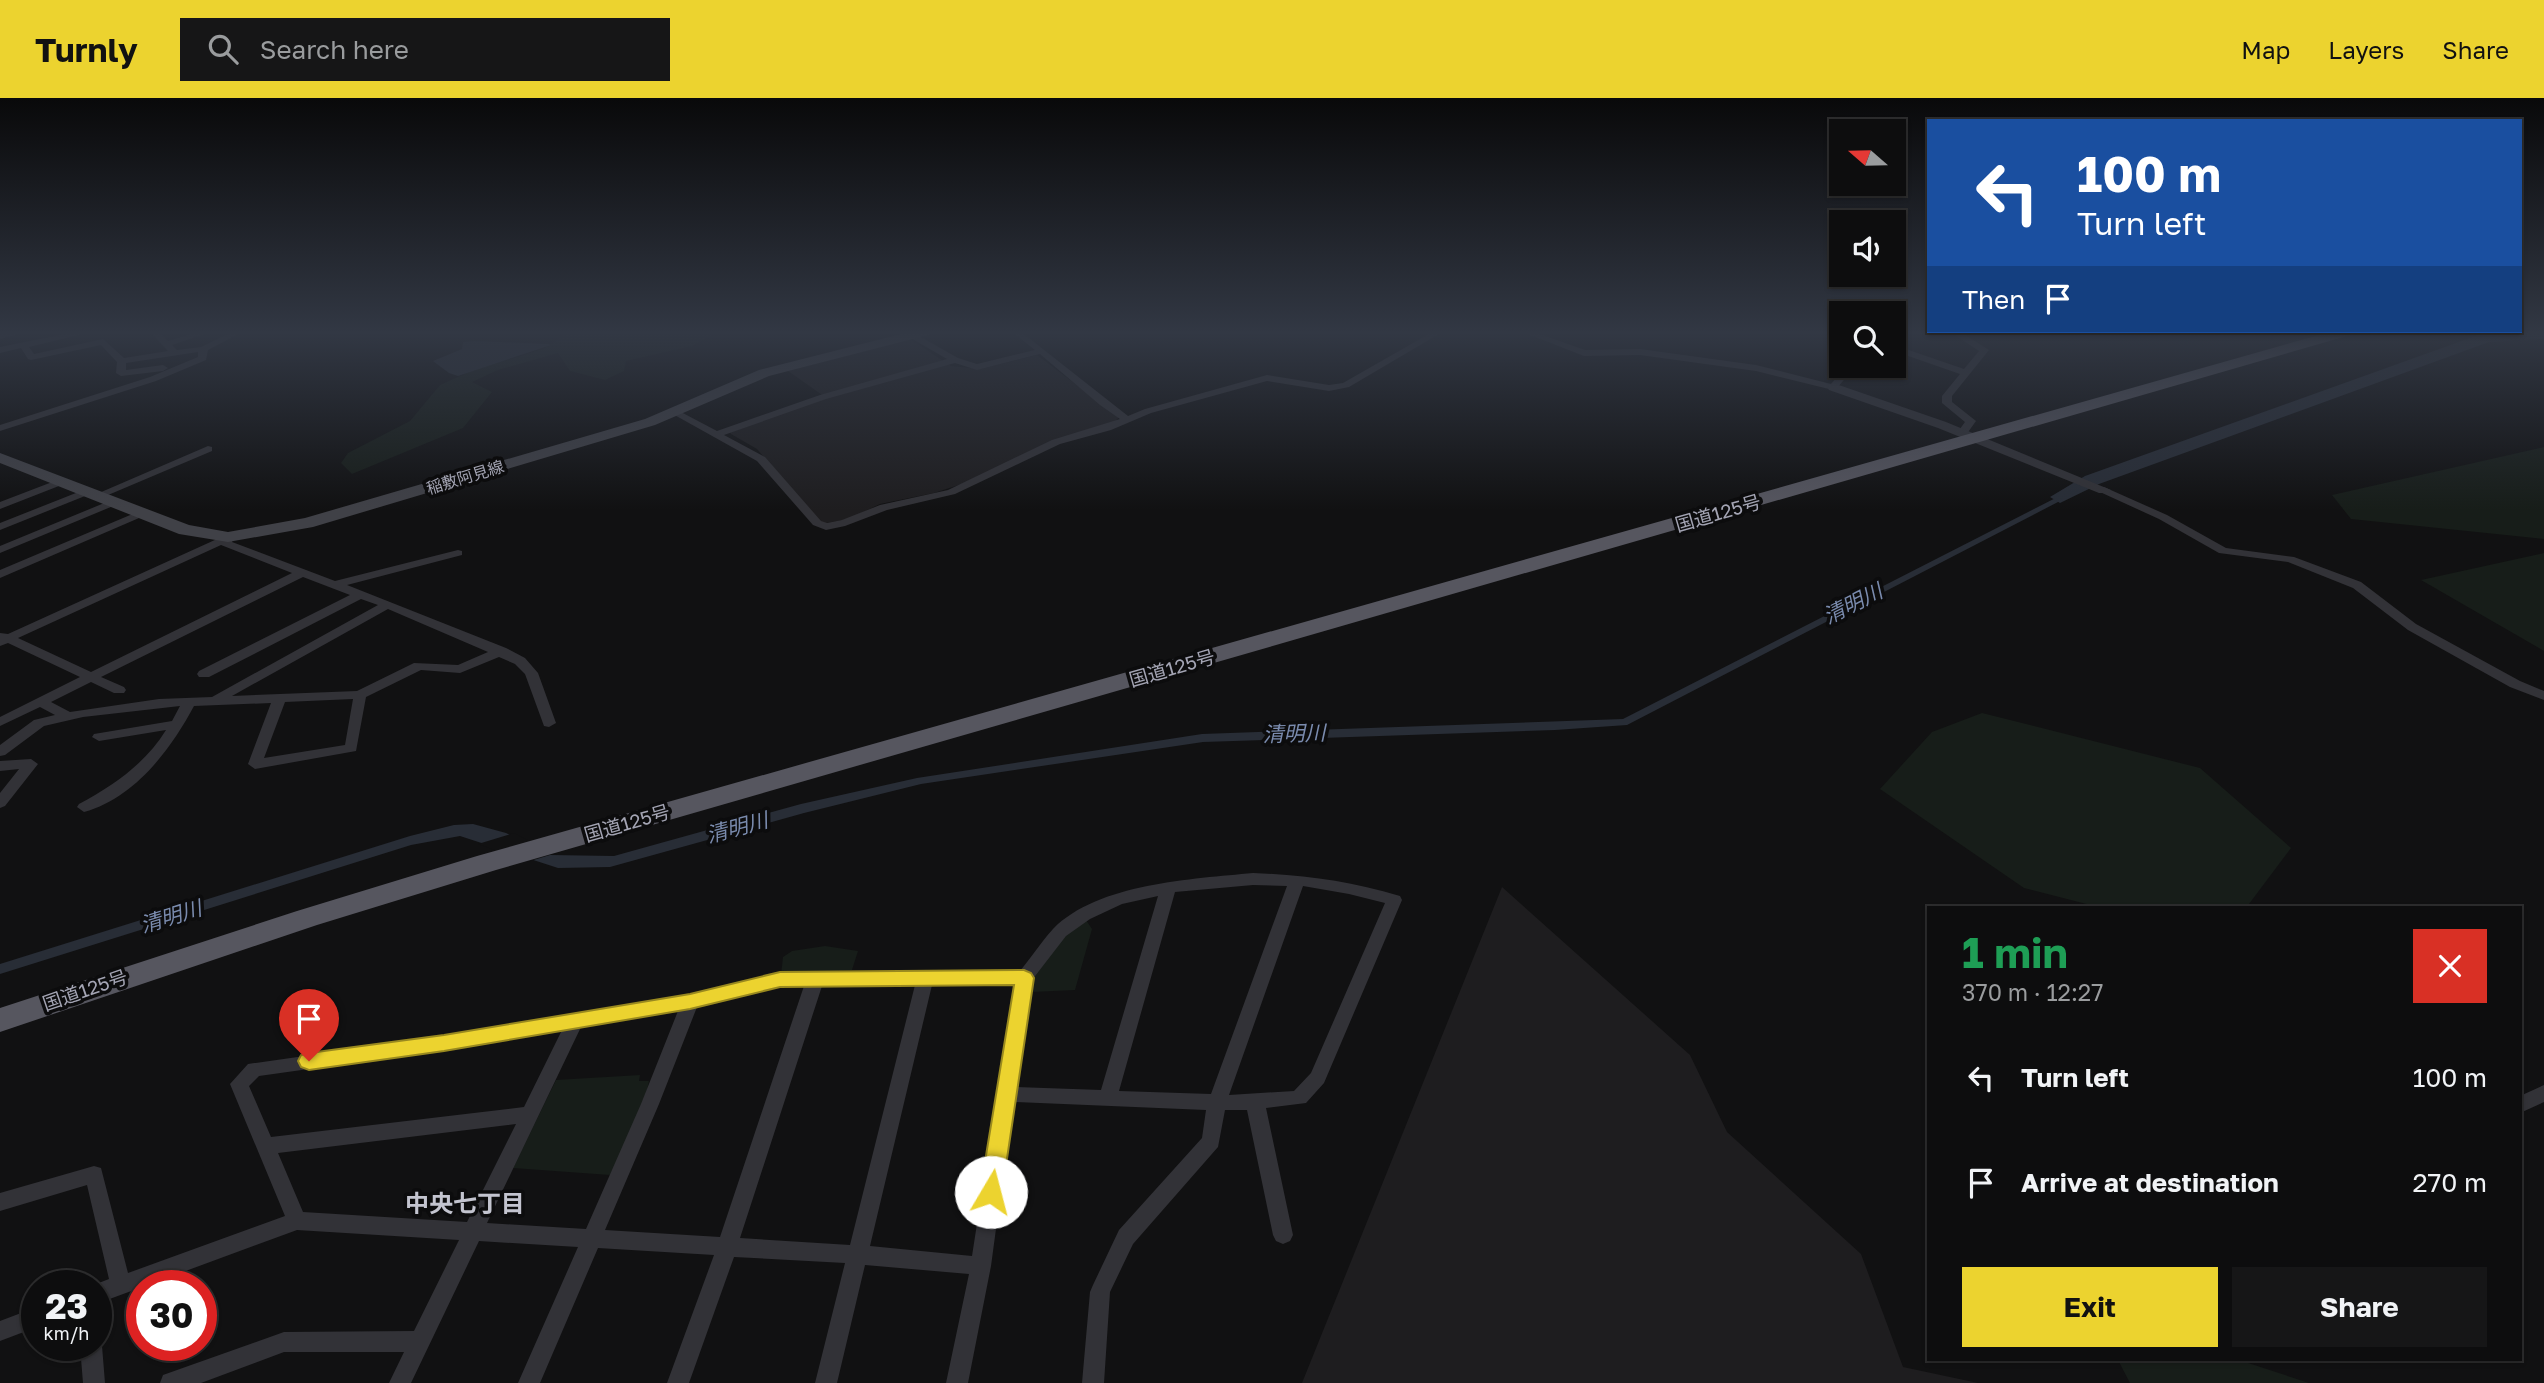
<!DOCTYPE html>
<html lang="en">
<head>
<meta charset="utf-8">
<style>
  body { margin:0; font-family:"Golos Text","Noto Sans JP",sans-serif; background:#161617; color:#f1f3f6; height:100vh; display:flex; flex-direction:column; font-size:26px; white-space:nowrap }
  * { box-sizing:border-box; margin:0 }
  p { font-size:23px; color:#9a9c9e }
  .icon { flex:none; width:38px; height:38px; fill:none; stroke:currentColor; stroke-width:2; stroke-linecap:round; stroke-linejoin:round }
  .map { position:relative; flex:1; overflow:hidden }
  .drawer { position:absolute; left:1927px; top:808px; width:595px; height:455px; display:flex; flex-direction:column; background:#0d0d0e; border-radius:0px; box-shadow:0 2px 5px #0004,0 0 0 2px #2d2d2e }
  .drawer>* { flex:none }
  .guide { position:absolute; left:1927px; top:21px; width:595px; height:214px; border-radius:0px; box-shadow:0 2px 5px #0004,0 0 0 2px #2d2d2e; background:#1a4fa0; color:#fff; overflow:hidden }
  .needle { width:46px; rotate:290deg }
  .fabs { position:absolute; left:1829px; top:21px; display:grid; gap:14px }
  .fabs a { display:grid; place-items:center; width:77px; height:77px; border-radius:0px; background:#0d0d0e; box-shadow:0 2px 5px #0004,0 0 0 2px #2d2d2e; font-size:35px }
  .speed { position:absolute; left:21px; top:1172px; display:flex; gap:14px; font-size:35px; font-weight:700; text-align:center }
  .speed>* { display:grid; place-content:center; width:91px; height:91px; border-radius:50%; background:#0d0d0e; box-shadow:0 2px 5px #0004,0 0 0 2px #2d2d2e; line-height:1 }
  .speed small { font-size:18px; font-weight:400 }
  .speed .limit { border:10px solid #d22; background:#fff; color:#111 }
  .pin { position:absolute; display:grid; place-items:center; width:60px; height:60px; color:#fff; margin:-72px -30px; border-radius:50% 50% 50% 0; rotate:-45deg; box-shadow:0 0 7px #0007 }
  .pin .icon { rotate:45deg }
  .me { position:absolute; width:77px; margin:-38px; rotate:8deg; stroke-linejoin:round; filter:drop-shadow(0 0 5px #0008) }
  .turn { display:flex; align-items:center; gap:24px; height:147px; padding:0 35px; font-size:32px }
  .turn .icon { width:91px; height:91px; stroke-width:2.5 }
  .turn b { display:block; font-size:49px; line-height:60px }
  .then { display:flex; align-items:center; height:66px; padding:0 35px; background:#0003; gap:14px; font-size:26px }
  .round { display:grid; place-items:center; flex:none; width:74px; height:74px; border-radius:0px; background:#161617 }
  .summary { display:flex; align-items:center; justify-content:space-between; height:119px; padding:0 35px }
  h1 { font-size:42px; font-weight:700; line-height:52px; color:#1e9e55 }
  .primary-button { display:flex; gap:14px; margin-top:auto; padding:14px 35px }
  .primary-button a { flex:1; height:80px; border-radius:0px; background:#ecd32f; color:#111; font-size:28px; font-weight:700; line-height:80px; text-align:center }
  .primary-button a+a { background:#161617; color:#f1f3f6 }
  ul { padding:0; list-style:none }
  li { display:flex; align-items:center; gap:21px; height:105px; padding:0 35px }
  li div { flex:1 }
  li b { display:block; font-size:26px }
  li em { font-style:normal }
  header { display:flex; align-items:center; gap:42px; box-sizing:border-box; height:98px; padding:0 35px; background:#ecd32f; color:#111 }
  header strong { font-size:33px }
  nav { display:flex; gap:38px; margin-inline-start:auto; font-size:24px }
  .search { width:490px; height:63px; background:#161617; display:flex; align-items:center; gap:18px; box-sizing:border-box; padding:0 24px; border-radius:0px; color:#9a9c9e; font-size:26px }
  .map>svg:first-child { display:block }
  .built { fill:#1e1d1f }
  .green { fill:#171d19 }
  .water { fill:#282d36 }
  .pier { fill:#111112 }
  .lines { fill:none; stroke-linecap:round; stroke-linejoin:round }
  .river { fill:#282d36; fill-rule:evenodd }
  .minor { fill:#323237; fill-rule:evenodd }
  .tertiary { fill:#323237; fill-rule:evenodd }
  .secondary { fill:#404147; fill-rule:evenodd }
  .trunk { fill:#56565f; fill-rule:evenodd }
  .route { fill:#ecd32f; stroke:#99891f; stroke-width:2 }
  .labels { text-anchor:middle; stroke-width:7; stroke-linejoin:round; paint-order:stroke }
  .far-street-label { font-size:16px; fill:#a3a4b3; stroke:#0c0c0d }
  .street-label { font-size:19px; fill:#a3a4b3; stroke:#0c0c0d }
  .water-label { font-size:21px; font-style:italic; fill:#7a8bae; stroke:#0c0c0d }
  .near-neighbourhood-label { font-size:24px; font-weight:bold; fill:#c3c4cf; stroke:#0c0c0d }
</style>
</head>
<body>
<header>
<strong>Turnly</strong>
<div class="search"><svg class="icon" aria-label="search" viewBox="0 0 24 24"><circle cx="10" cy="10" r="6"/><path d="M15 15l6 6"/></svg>Search here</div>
<nav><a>Map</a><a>Layers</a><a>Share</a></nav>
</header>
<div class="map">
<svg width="2544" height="1285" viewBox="0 0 2544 1285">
  <rect width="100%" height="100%" fill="#111112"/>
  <!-- built -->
  <path class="built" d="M910,241L951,268L980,271L1037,257L1119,319L1114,325L1084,333L965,385L934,395L880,406L849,421L821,426L757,351L731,336L730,333L825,299L788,273Z
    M1502,789L1690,957L1727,1034L1861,1156L1903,1269L1978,1285H1302Z"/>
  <!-- green -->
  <path class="green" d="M571,233H719L692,248L626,263L624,273L605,282L570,273L558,255L498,272L472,284L492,294L463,330L352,376L341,365L348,355L410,323L440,287L471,273L543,251Z
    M2544,349V441L2351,421L2332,397Z
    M2544,455V553L2421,482Z
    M1982,615L2200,670L2291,750L2246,810H2102L2024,790L1880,691L1932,634Z
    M1086,822L1092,831L1075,892L1032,894L1030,880L1065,837Z
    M825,848L858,853L852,872L781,877L783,859L792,853Z
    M640,977L639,983H649L644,1006L610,1077L513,1070L556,982Z
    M2118,1262H2239L2309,1285H2130Z"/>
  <!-- water -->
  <path class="water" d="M475,243L548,246L551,247L458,278L449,275L433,263L462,251L463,244Z
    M2081,387L2087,389L1627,627L1555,632L1203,644L921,686L804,715L610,769L558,770L460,738L411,747L0,876V866L410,738L454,727L473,726L506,735L550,757L614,758L801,706L917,680L1202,636L1623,621Z"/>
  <!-- pier -->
  <path class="pier" d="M514,735L551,754H560L527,764L478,746Z"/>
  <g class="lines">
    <!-- river -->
    <path class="river" d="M2520,233H2544V241L2489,244L2099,386L2060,405L2050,399L2085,378L2481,236Z"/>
    <!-- minor -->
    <path class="minor" d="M14,233H30L0,241V235Z
      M80,233H95L29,249L34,256L103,241L124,260L168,253L149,233H158L168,243L201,233H213L172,247L177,252L201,249L234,233H244L208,252L206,262L156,283L0,333V327L150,279L198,259V254L126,265V272L163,267L168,270L163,273L121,278L116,275L117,264L101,247L31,262L28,261L21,250L0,255V249Z
      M1011,233H1020L1128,318L1145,311L1267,277L1329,287L1343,285L1434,233H1444L1349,289L1329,293L1267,283L1151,315L1111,332L1060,346L955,396L887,412L845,428L826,432L813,427L757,363L671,315L679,313L717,333L820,297L947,261L909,239L908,237L912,234L958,260L977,266L1035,252ZM1040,256L1100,307L1120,321L1052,342L948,392L880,407L842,422L827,425L821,423L765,359L724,337L826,301L955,265L977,272Z
      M1520,233H1531L1585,252L1640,251L1756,267L1831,286L1846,268H1856L1836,291L1833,292L1756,273L1640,257L1584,258Z
      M1832,233H1841V236L1833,235Z
      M1900,233H1910L1894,242V236Z
      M1949,233H1959L1989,252L1952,298V304L1976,323L1966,337L1962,338L1957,335L1965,324L1942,305V298L1960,276L1894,253V247L1964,271L1979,253Z
      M208,348L212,349V353L101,400L97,401L92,398Z
      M60,381L65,384L64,386L0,411V404Z
      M2104,389L2167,417L2226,450L2294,459L2361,484L2416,526L2520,583L2544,593V602L2510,589L2408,532L2353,490L2288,464L2219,455L2159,421L2100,394L2099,392Z
      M86,391L90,392V396L0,432V425Z
      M114,401L120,404L118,406L0,455V448Z
      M142,412L146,413V417L0,480V472Z
      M228,436L234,439L232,444L335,483L458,452L462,453V457L347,487L506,550L525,560L538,575L556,625L549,629L544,628L525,576L515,566L499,559L460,575L421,572L366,599L356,653L255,671L248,666L271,605L194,608C171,651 135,700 84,714L77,709L79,706C114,687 145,666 166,632L99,643L92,639L94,636L172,623L180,608L83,619L44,628L5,657L0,658V647L34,622L55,617L40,609L0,628V619L80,579L8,545L0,548V535L8,536ZM221,447L292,475L91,574L18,540ZM303,479L350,497L199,573L197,576L199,579H209L361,501L378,507L212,599L159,601L70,614L51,604L91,584L114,595H124L126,592L124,589L101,579ZM388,511L488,554L458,567L414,565L357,593L232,598ZM353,601L345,647L264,660L285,604Z
      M31,661L38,666L5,708L0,710V695L19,671L0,673V663Z
      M1253,775C1306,777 1349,783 1400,798L1402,802L1324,985L1306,1005L1266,1010L1293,1137L1290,1143L1283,1146L1276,1143L1273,1137L1247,1012H1225L1218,1049L1133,1146L1110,1194L1104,1285H1082L1090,1194L1093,1187L1119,1132L1202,1040L1206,1012L1013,1004L991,1168L968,1285H946L969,1176L865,1167L837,1285H815L845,1165L734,1159L689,1285H667L714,1157L598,1150L540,1285H518L578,1149L479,1143L411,1285H389L404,1254H284L201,1285H160L163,1277L284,1234L414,1233L459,1142L297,1132L96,1206V1188H91L109,1181L87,1087L0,1113V1095L94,1068L101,1070L128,1175L285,1118L230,986L248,966L444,938L690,897L780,875L1019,874C1031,860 1041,844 1053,831C1098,785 1193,781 1253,775ZM1253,787L1287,788L1211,996L1119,993L1175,794ZM1303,788L1349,796L1385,805L1311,975L1294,993L1229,997ZM1158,798L1101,992L1015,989L1032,882L1066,838L1090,821L1122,806ZM915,887L850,1147L740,1140L822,888ZM932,887H1014L972,1158L870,1148ZM804,888L720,1139L605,1132L659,1006L697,909L780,889ZM678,913L641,1006L586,1131L487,1125L581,929ZM562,932L524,1009L271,1039L249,988L259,978L444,952ZM516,1026L467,1124L303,1114L278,1055Z
      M2544,987V1004L2520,1015V998Z
      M37,1209V1229L0,1243V1223Z
      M96,1240L102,1248L105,1285H83L80,1248H96Z"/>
    <!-- tertiary -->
    <path class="tertiary" d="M1833,285L1946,324L2111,392L2109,395H2099L1938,330L1829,292L1827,289Z"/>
    <!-- secondary -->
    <path class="secondary" d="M913,233H934L932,236L769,278L655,327L313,429L228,444L179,436L0,365V355L189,427L228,434L305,420L645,321L759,272Z"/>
    <!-- trunk -->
    <path class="trunk" d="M2333,233H2357L2354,236L496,772L317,827L0,934V910L297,813L477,758Z"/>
  </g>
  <!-- sky -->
  <linearGradient id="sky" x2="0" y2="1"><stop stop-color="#09090a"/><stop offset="0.57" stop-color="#323844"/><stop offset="1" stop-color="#323844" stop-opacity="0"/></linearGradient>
  <rect width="2544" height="412" fill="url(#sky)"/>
  <!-- route -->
  <path class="route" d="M1024,872L1031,875L1034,880L1002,1094L999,1101L991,1104L983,1101L980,1094L1014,887L780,889L690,911L444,953L309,972L301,969L298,963L301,957L309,955L444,937L690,896L780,874Z"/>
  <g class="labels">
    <!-- far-street labels -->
    <g class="far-street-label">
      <text transform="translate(465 379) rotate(-17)" y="6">稲敷阿見線</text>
    </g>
    <!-- street labels -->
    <g class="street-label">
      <text transform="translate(1718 415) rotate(-16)" y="7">国道125号</text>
      <text transform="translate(1172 570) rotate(-16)" y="7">国道125号</text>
      <text transform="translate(627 725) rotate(-16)" y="7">国道125号</text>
      <text transform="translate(85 892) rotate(-19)" y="7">国道125号</text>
    </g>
    <!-- water labels -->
    <g class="water-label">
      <text transform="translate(1853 506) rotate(-27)" y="7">清明川</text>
      <text transform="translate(1294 636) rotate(-2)" y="7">清明川</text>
      <text transform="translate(737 730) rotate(-15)" y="7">清明川</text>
      <text transform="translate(171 819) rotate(-17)" y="7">清明川</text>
    </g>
    <!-- near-neighbourhood labels -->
    <g class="near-neighbourhood-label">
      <text x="465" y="1114">中央七丁目</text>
    </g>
  </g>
</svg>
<div class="fabs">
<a><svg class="needle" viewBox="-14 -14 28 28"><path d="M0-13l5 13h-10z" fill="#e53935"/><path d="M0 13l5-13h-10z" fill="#9a9c9e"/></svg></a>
<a><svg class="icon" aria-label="sound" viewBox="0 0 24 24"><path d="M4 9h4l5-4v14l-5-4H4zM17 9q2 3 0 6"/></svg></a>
<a><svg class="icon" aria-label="search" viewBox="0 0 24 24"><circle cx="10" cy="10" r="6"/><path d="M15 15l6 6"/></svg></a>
</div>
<div class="speed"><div>23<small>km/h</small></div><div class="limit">30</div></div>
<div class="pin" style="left:309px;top:963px;background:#d93025"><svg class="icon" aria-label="arrive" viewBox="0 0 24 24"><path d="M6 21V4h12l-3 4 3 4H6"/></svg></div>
<svg class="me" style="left:991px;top:1094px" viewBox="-20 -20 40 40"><circle r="19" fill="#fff"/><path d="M0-13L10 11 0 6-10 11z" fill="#ecd32f"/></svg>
<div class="guide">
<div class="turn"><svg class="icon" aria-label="left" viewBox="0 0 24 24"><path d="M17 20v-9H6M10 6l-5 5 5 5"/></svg><div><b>100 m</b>Turn left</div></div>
<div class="then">Then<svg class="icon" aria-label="arrive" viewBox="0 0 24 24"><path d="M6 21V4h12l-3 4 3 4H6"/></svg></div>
</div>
<section class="drawer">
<div class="summary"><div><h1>1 min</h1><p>370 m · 12:27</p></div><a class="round" style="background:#d93025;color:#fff"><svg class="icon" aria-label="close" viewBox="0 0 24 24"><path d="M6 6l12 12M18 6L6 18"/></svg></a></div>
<ul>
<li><svg class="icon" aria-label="left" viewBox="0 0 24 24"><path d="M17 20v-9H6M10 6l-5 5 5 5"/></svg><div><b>Turn left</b></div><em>100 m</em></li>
<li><svg class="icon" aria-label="arrive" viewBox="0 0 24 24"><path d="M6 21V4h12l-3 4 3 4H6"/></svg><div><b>Arrive at destination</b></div><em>270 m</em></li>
</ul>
<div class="primary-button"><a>Exit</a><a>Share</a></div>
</section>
</div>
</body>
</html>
